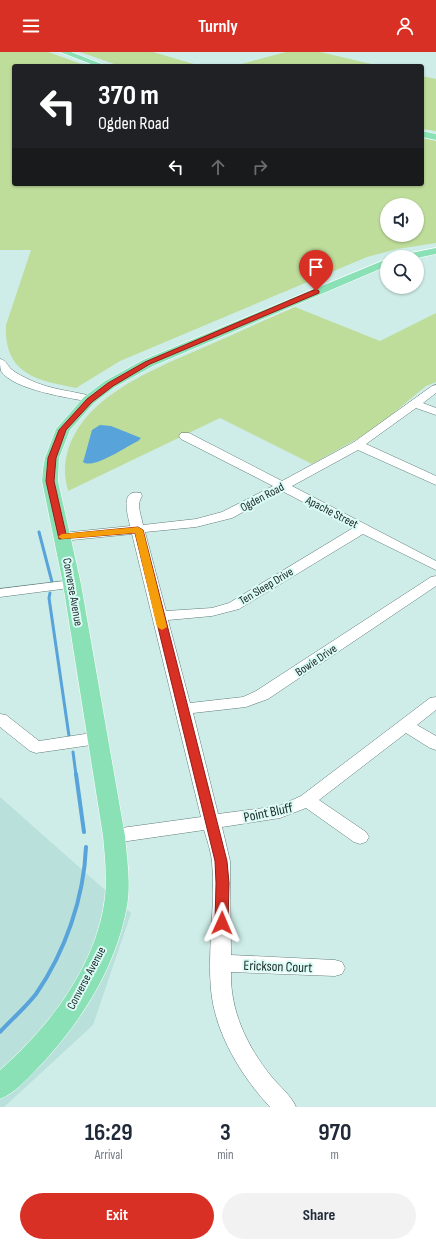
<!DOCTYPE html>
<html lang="en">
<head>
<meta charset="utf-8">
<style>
  body { margin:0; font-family:"Sofia Sans Condensed",sans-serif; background:#f2f2f3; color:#1f2937; height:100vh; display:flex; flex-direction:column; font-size:15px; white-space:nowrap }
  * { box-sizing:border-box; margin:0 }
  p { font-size:13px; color:#747a83 }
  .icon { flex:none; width:22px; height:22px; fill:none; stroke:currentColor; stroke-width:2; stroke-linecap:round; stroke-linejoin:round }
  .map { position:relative; height:1055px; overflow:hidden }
  .sheet { display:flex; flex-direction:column; background:#fff; flex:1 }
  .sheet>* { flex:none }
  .top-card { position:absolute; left:12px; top:12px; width:412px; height:122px; border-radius:4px; box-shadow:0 1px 3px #0004; background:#202124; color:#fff; overflow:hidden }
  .controls { position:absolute; left:380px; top:146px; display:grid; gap:8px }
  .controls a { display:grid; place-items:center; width:44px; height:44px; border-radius:50%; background:#fff; box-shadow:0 1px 3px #0004; font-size:20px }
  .pin { position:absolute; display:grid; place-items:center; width:34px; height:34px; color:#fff; margin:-41px -17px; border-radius:50% 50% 50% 0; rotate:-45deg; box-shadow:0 0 4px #0007 }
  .pin .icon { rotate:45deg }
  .me { position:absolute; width:44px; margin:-22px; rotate:1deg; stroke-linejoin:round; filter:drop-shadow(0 0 3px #0008) }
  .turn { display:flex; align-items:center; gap:14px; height:84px; padding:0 20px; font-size:18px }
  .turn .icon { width:52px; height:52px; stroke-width:2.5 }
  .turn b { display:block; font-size:28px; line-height:34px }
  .lanes { display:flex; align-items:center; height:38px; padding:0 20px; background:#0003; justify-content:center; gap:20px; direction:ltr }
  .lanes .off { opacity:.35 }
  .eta { display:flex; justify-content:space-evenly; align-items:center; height:68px; text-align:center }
  .eta b { font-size:24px; font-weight:700; line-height:28px }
  .cta { display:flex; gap:8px; margin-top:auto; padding:8px 20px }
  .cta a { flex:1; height:46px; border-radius:24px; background:#d93025; color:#fff; font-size:16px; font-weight:700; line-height:46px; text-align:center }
  .cta a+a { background:#f2f2f3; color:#1f2937 }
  header { display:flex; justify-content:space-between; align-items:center; height:52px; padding:0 20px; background:#d93025; color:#fff; font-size:18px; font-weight:700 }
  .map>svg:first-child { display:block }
  .built { fill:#b9e0db }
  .green { fill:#bedc9a; fill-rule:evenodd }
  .water { fill:#57a3da }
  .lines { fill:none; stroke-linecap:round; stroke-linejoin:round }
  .stream-far1 { stroke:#57a3da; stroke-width:3 }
  .stream { stroke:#57a3da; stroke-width:4 }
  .minor-casing { stroke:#617d79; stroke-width:1 }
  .major-casing { stroke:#fff; stroke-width:1 }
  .minor { fill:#fff; fill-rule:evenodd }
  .major { fill:#8be1b6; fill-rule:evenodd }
  .route { fill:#d93025; stroke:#8d1f18 }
  .slow { fill:#f59e0b }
  .labels { text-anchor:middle; stroke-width:4; stroke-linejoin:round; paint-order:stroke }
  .street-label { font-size:12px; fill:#202c2a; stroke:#dbfbf6 }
  .near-street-label { font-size:14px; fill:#202c2a; stroke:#dbfbf6 }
</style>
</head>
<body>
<header><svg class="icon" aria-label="menu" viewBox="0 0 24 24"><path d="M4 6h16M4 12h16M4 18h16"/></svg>Turnly<svg class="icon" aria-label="person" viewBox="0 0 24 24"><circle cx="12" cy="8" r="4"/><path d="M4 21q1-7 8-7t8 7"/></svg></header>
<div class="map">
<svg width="436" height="1055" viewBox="0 0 436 1055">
  <rect width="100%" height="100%" fill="#ceede8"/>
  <!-- built -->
  <path class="built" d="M0,745L131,861L93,973L4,1055H0Z"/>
  <!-- green -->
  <path class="green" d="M0,0H48L87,14H14V132H422V86L436,89V191L397,197L367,205L120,309L76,336C36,328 4,322 6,273L31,198H0ZM387,153H417V183H387Z
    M80,0H153L201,14H120Z
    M286,0H320L380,14H234Z
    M422,24L436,27V79L422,77Z
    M295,255L380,289L436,261V330L426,334L373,378L312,412L220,366L68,439C67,433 65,427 65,421C65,352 147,320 200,297C232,283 263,269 295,255Z"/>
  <!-- water -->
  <path class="water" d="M100,373L111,374L141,386L138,389C127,394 93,418 83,410L84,407L92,378Z"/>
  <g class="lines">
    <!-- stream-far1 -->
    <path class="stream-far1" d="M39,480L52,530
      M50,541L49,546L69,684
      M73,700L76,723"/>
    <!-- stream -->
    <path class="stream" d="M76,722L84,780
      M0,980C12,967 25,956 36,942C65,900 84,846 86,795"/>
    <!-- minor casing -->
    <g class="minor-casing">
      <path id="minor" d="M0,307C6,308 7,313 11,317C17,322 24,325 30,328C51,338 74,339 95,345L97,347L91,350C70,346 13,338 1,319C0,315 0,311 0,307Z
        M436,333V341L423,351L436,356V363L416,356L366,392L436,424V433L358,398L292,434L436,509V518L363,482L239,557L212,564L168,568L190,651L243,645L256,639L431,525L436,524V534L268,647L246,655L193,661L218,762L279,754L301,744L430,646L436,645V658L417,673L436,684V698L430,696L406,681L319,748L366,780L369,785L366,790L360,792L354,790L306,756L280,766L222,775L230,809L231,903L335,908L342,910L345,916L342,922L335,924L231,920C230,959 247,994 271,1024C279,1034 291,1043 296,1055H270C241,1024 215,981 211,938C207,895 216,852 212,810C211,799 207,788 204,778L114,791L108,789L105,784L108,779L114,777L201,765L132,482L62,489L57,488L55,485L57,482L62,481L130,474C128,463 119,436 141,441L142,444C136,453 141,462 143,473L196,467L222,460L273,434L181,387L179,384L181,381H189L282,429L354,390L432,334ZM282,439L353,476L229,551L212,556L166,559L145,480L196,475L232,466Z
        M72,528L77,529L79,532L77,535L0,545V537Z
        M0,662L6,663L39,689L98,680L104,682L106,686L104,690L98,692L36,701L30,699L0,675Z"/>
    </g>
    <!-- major casing -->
    <g class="major-casing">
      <path id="major" d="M60,0H71L107,14H96Z
        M422,79L436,82V88L422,85Z
        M436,196V202L417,206L399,205L401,203Z
        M387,207V214L153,314L115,335L94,351L70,378L59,406L58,429L81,532L125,784C127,807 131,831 127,854C116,916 80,972 37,1017C26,1028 15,1041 0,1047V1018C50,974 97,913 105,845C107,825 105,804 103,784L63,532L42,429L43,417L45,406L56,377L84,345L105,329L143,308Z"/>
    </g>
    <!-- minor -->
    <use href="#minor" class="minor"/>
    <!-- major -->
    <use href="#major" class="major"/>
  </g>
  <!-- route -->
  <path class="route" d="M316,237L319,239V241L150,312L113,334L92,350L66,378L56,406L54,429L66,482L138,475L143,478L227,809L229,831L228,871L226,875L222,876L217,875L215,871L216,831L215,809L135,481L59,487L46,429L48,406L59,378L87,347L108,331L145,310Z"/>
  <!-- slow -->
  <path class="slow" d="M138,475L143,478L167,575L162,578L157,575L135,481L62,487L58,485L62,482Z"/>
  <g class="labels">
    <!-- street labels -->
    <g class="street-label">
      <text transform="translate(262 445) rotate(-28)" y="4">Ogden Road</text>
      <text transform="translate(332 460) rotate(27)" y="4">Apache Street</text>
      <text transform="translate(266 534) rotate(-31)" y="4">Ten Sleep Drive</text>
      <text transform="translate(73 540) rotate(80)" y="4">Converse Avenue</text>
      <text transform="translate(316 608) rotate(-34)" y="4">Bowie Drive</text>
      <text transform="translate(86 926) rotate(-62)" y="4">Converse Avenue</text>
    </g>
    <!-- near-street labels -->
    <g class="near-street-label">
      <text transform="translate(268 760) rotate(-12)" y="5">Point Bluff</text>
      <text transform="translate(278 914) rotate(2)" y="5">Erickson Court</text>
    </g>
  </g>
</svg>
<div class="controls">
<a><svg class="icon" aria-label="sound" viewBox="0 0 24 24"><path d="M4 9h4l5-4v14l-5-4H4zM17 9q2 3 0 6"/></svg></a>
<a><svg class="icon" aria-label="search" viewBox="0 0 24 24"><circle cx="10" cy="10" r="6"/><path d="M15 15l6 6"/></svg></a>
</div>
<div class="pin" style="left:316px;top:239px;background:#d93025"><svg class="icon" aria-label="arrive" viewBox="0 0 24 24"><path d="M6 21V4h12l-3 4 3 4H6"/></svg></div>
<svg class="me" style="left:222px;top:871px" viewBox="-20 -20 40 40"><path d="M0-17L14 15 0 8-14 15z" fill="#d93025" stroke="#fff" stroke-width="4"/></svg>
<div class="top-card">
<div class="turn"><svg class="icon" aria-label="left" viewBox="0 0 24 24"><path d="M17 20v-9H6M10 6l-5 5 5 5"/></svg><div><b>370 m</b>Ogden Road</div></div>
<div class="lanes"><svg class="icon" aria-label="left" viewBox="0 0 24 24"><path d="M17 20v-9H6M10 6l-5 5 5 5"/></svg><svg class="icon off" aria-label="ahead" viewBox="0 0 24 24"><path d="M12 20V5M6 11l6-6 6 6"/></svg><svg class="icon off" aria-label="right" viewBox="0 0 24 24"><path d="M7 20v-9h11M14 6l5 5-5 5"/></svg></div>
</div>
</div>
<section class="sheet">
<div class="eta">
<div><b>16:29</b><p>Arrival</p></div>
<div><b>3</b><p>min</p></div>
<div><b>970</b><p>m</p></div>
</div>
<div class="cta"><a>Exit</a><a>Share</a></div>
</section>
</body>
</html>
